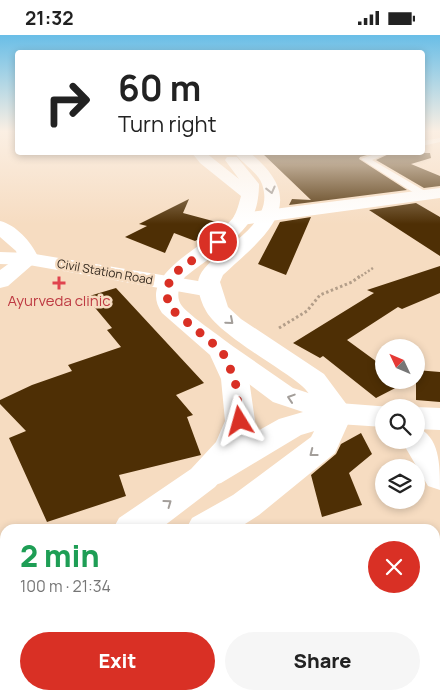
<!DOCTYPE html>
<html lang="en">
<head>
<meta charset="utf-8">
<style>
  body { margin:0; font-family:Manrope,sans-serif; background:#f6f6f6; color:#222; height:100vh; display:flex; flex-direction:column; font-size:19px; white-space:nowrap }
  * { box-sizing:border-box; margin:0 }
  p { font-size:16px; color:#767676 }
  .icon { flex:none; width:28px; height:28px; fill:none; stroke:currentColor; stroke-width:2; stroke-linecap:round; stroke-linejoin:round }
  .map { position:relative; flex:1; overflow:hidden }
  .side { position:absolute; left:0px; top:489px; width:440px; height:176px; display:flex; flex-direction:column; background:#fff; border-radius:15px 15px 0 0; box-shadow:0 2px 8px #0003 }
  .side>* { flex:none }
  .hud { position:absolute; left:15px; top:15px; width:410px; height:105px; border-radius:5px; box-shadow:0 2px 8px #0003; background:#fff; color:#222; overflow:hidden }
  .needle { width:32px; rotate:314deg }
  .buttons { position:absolute; left:375px; top:304px; display:grid; gap:10px }
  .buttons a { display:grid; place-items:center; width:50px; height:50px; border-radius:50%; background:#fff; box-shadow:0 2px 8px #0003; font-size:25px }
  .pin { position:absolute; display:grid; place-items:center; width:42px; height:42px; color:#fff; margin:-21px; border:2px solid #fff; border-radius:50%; box-shadow:0 1px 5px #0007 }
  .me { position:absolute; width:55px; margin:-28px; rotate:352deg; stroke-linejoin:round; filter:drop-shadow(0 0 4px #0008) }
  .turn { display:flex; align-items:center; gap:18px; height:105px; padding:0 20px; font-size:22px }
  .turn .icon { width:65px; height:65px; stroke-width:2.5 }
  .turn b { display:block; font-size:35px; line-height:42px }
  .round { display:grid; place-items:center; flex:none; width:52px; height:52px; border-radius:26px; background:#f6f6f6 }
  .summary { display:flex; align-items:center; justify-content:space-between; height:85px; padding:0 20px }
  h1 { font-size:30px; font-weight:800; line-height:38px; color:#1e9e55 }
  .primary-button { display:flex; gap:10px; margin-top:auto; padding:10px 20px }
  .primary-button a { flex:1; height:58px; border-radius:30px; background:#d93025; color:#fff; font-size:20px; font-weight:800; line-height:58px; text-align:center }
  .primary-button a+a { background:#f6f6f6; color:#222 }
  .status { display:flex; justify-content:space-between; align-items:center; height:35px; padding:0 25px; background:#fff; direction:ltr }
  .status svg { height:14px; fill:currentColor }
  .map>svg:first-child { display:block }
  .building { fill:#4e2f05 }
  .lines { fill:none; stroke-linecap:round; stroke-linejoin:round }
  .path-far1 { stroke:#b39e89; stroke-width:2.5; stroke-dasharray:2 2; stroke-linecap:butt }
  .path { stroke:#b39e89; stroke-width:3; stroke-dasharray:2.5 2.5; stroke-linecap:butt }
  .service { fill:#fff; fill-rule:evenodd }
  .minor { fill:#fff; fill-rule:evenodd }
  .tertiary { fill:#fff; fill-rule:evenodd }
  .secondary { fill:#fff; fill-rule:evenodd }
  .primary { fill:#fff; fill-rule:evenodd }
  .oneway { stroke:#a39e9a }
  .route { stroke:#d93025; stroke-width:9; stroke-dasharray:0 16.2 }
  .health-dot { fill:#e0444e; stroke:#f6dcc1; stroke-width:2 }
  .labels { text-anchor:middle; stroke-width:5; stroke-linejoin:round; paint-order:stroke }
  .far-street-label { font-size:12px; fill:#32281e; stroke:#f6dcc1 }
  .health-label { font-size:15px; fill:#be3a42; stroke:#f6dcc1 }
</style>
</head>
<body>
<div class="status"><b>21:32</b><svg viewBox="0 0 49 12"><path d="M0 12V9h3v3zM5 12V6h3v6zM10 12V3h3v9zM15 12V0h3v12zM26 1h20v11H26zM47 4h2v5h-2z"/></svg></div>
<div class="map">
<svg width="440" height="664" viewBox="0 0 440 664">
  <rect width="100%" height="100%" fill="#f6dcc1"/>
  <!-- building -->
  <path class="building" d="M262,118H374L360,122L359,124L407,155L289,170L292,164L311,165Z
    M391,118H430L431,123L411,129L440,141V151L424,153L376,125Z
    M189,164L183,178L224,189L195,206L174,198L165,218L125,202L147,191L139,189Z
    M416,168L440,182V221L369,175Z
    M311,182L286,240L258,229L280,187Z
    M440,231V258L402,274L398,272L347,305L384,332V345H401L405,348L376,363L323,321L320,323L293,308L374,258L367,255Z
    M116,253L204,348L176,360L193,380L187,382L201,420L119,440L126,461L47,487L9,403L26,396L0,369V365L32,350L72,336L68,330L121,312L107,295L112,293L86,262Z
    M416,335L440,337V367L416,365Z
    M361,398L372,419L349,438L362,470L322,482L311,440L336,419L341,409Z"/>
  <g class="lines">
    <!-- path-far1 -->
    <path class="path-far1" d="M358,243L373,233"/>
    <!-- path -->
    <path class="path" d="M279,293L307,276L320,260L352,247L360,241"/>
    <!-- service -->
    <path class="service" d="M440,103V107L422,111V106Z
      M378,118H389L372,125L430,159V163H422L361,124Z"/>
    <!-- minor -->
    <path class="minor" d="M0,186C17,190 33,209 39,224L8,251L0,253V235L18,222L16,216L0,202Z
      M416,392C440,401 440,430 440,455L428,451L401,405H416Z"/>
    <!-- tertiary -->
    <path class="tertiary" d="M440,153V163L242,190L235,188L233,184L235,180L242,178Z"/>
    <!-- secondary -->
    <path class="secondary" d="M0,217L29,218L210,248L218,250L221,255L218,260L210,262L29,230L0,229Z
      M222,308L231,310L293,353L339,368L391,372H384V392L338,389L301,400L221,448L209,452L197,448L192,439L197,430L279,384L303,377L273,367L213,322L209,316L213,310Z
      M415,372H416L440,373V395L416,394Z"/>
    <!-- primary -->
    <path class="primary" d="M192,118H206L239,144L225,125L227,122H237L259,149C259,161 257,176 250,186C234,209 206,225 185,242C179,250 175,262 182,271C191,282 219,300 231,310L249,344L255,386L241,422L215,452L160,494H113L119,483L191,434L216,407L225,386L221,344L210,320L162,278C134,238 212,209 233,183C237,177 239,168 241,161L200,128Z
      M235,118H250C312,168 266,200 223,240L220,247L228,272L241,284L324,339L353,378L335,418L259,480L237,494H186L192,483L233,460L311,402L323,379C316,370 310,358 302,351C280,332 216,298 205,274C201,267 198,256 198,248C199,218 279,197 262,149C257,136 242,129 235,118Z
      M5,545V628L0,630V547Z"/>
  </g>
  <!-- one-way arrows -->
  <defs><path id="oneway-chevron" d="M-2-3.5L2.5 0L-2 3.5" fill="none" stroke-width="1.6" stroke-linecap="round" stroke-linejoin="round" transform="scale(1.25)"/></defs>
  <g class="oneway">
    <use href="#oneway-chevron" transform="translate(271 155) rotate(76)"/>
    <use href="#oneway-chevron" transform="translate(230 286) rotate(41)"/>
    <use href="#oneway-chevron" transform="translate(291 363) rotate(-162)"/>
    <use href="#oneway-chevron" transform="translate(313 418) rotate(142)"/>
    <use href="#oneway-chevron" transform="translate(168 468) rotate(-36)"/>
  </g>
  <!-- sky -->
  <linearGradient id="sky" x2="0" y2="1"><stop stop-color="#69bee7"/><stop offset="0.51" stop-color="#fbefe3"/><stop offset="1" stop-color="#fbefe3" stop-opacity="0"/></linearGradient>
  <rect width="440" height="189" fill="url(#sky)"/>
  <g class="lines">
    <!-- route -->
    <path class="route" d="M218,207L176,237L169,248L166,258L170,273L222,316L235,344L240,386"/>
  </g>
  <!-- markers -->
  <path class="health-dot" d="M56.5 240.5h5v5h5v5h-5v5h-5v-5h-5v-5h5z"/>
  <g class="labels">
    <!-- far-street labels -->
    <g class="far-street-label">
      <text transform="translate(105 237) rotate(10)" y="4">Civil Station Road</text>
    </g>
    <!-- health labels -->
    <g class="health-label">
      <text x="59" y="271">Ayurveda clinic</text>
    </g>
  </g>
</svg>
<div class="buttons">
<a><svg class="needle" viewBox="-14 -14 28 28"><path d="M0-13l5 13h-10z" fill="#e53935"/><path d="M0 13l5-13h-10z" fill="#767676"/></svg></a>
<a><svg class="icon" aria-label="search" viewBox="0 0 24 24"><circle cx="10" cy="10" r="6"/><path d="M15 15l6 6"/></svg></a>
<a><svg class="icon" aria-label="layers" viewBox="0 0 24 24"><path d="M12 4l9 5-9 5-9-5zM3 14l9 5 9-5"/></svg></a>
</div>
<div class="pin" style="left:218px;top:207px;background:#d93025"><svg class="icon" aria-label="arrive" viewBox="0 0 24 24"><path d="M6 21V4h12l-3 4 3 4H6"/></svg></div>
<svg class="me" style="left:240px;top:386px" viewBox="-20 -20 40 40"><path d="M0-17L14 15 0 8-14 15z" fill="#d93025" stroke="#fff" stroke-width="4"/></svg>
<div class="hud">
<div class="turn"><svg class="icon" aria-label="right" viewBox="0 0 24 24"><path d="M7 20v-9h11M14 6l5 5-5 5"/></svg><div><b>60 m</b>Turn right</div></div>
</div>
<section class="side">
<div class="summary"><div><h1>2 min</h1><p>100 m · 21:34</p></div><a class="round" style="background:#d93025;color:#fff"><svg class="icon" aria-label="close" viewBox="0 0 24 24"><path d="M6 6l12 12M18 6L6 18"/></svg></a></div>
<div class="primary-button"><a>Exit</a><a>Share</a></div>
</section>
</div>
</body>
</html>
